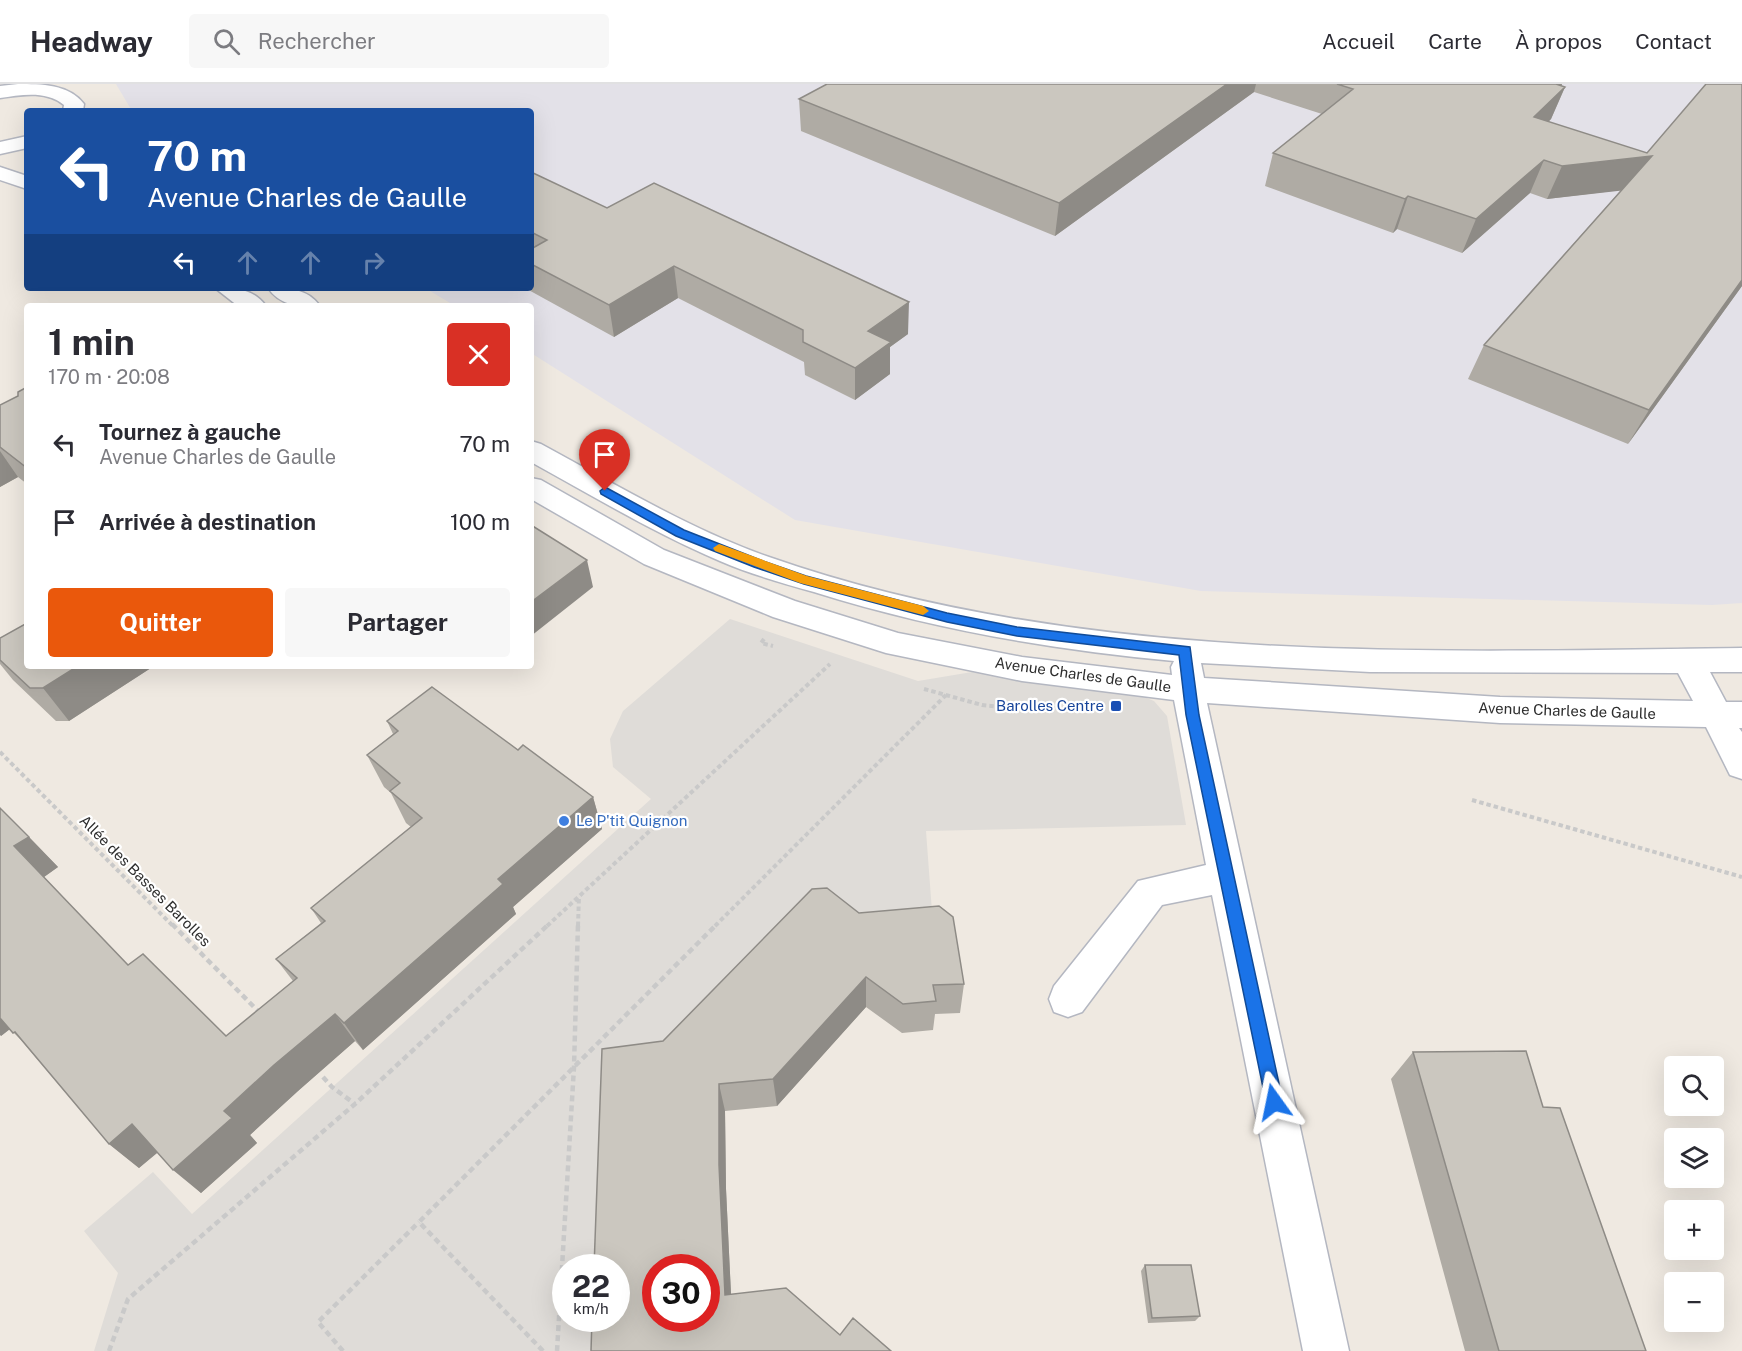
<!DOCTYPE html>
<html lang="fr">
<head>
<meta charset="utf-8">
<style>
  body { margin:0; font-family:"Public Sans",sans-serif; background:#f7f7f7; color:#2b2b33; height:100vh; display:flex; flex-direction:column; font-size:22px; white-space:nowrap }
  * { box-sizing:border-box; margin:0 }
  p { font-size:20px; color:#7c7c81 }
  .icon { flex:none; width:33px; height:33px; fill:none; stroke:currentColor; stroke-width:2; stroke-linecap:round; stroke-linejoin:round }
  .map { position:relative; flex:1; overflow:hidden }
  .drawer { position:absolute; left:24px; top:219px; width:510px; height:366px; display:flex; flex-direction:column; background:#fff; border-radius:6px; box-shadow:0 6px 24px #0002 }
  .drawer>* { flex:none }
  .top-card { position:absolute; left:24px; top:24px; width:510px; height:183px; border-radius:6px; box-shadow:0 6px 24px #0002; background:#1a4fa0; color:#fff; overflow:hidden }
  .tools { position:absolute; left:1664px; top:972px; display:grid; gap:12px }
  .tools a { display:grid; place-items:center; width:60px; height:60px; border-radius:6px; background:#fff; box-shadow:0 6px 24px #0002; font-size:30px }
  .speed { position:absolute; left:552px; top:1170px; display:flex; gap:12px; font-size:30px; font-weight:700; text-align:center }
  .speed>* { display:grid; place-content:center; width:78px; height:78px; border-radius:50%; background:#fff; box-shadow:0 6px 24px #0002; line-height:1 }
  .speed small { font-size:15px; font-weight:400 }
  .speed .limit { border:9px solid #d22; background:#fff; color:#111 }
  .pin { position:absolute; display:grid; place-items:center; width:51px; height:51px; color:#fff; margin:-62px -26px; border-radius:50% 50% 50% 0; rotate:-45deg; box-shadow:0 0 6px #0007 }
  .pin .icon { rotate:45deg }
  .me { position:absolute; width:66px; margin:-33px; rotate:348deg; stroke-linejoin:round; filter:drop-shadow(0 0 4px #0008) }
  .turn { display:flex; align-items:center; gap:21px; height:126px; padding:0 24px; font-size:27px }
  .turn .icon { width:78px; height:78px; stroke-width:2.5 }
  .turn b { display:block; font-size:42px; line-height:51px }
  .lanes { display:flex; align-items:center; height:57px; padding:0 24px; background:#0003; justify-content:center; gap:30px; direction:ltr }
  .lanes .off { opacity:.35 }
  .round { display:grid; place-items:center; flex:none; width:63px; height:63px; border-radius:6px; background:#f7f7f7 }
  .summary { display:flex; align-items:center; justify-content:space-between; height:102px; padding:0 24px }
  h1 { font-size:36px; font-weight:700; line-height:45px }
  .action { display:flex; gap:12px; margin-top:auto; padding:12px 24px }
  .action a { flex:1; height:69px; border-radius:6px; background:#ea580c; color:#fff; font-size:24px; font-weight:700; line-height:69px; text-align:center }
  .action a+a { background:#f7f7f7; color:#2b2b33 }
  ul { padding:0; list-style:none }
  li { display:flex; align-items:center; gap:18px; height:78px; padding:0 24px }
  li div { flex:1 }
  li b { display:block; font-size:22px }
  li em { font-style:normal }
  header { display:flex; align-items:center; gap:36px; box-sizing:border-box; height:84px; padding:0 30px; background:#fff; border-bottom:2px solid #e1e1e2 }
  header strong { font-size:28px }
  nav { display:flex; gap:33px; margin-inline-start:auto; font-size:21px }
  .search { width:420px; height:54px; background:#f7f7f7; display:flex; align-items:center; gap:15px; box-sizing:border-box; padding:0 21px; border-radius:6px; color:#7c7c81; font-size:22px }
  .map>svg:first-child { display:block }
  .industrial { fill:#e3e1e8 }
  .plaza { fill:#dfdcd8 }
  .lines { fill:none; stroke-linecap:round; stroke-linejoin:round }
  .minor-casing { stroke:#b4b7c1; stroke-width:3 }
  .path-far1 { stroke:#c9c9c9; stroke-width:4; stroke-dasharray:4.5 3; stroke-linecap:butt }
  .path { stroke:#c9c9c9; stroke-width:4.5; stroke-dasharray:6 4; stroke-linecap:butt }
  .minor { fill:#fff; fill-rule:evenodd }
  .wall { fill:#afaba4 }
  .shaded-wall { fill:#8e8b86 }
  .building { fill:#cbc7bf; stroke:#8e8b86; stroke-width:1.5; fill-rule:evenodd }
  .route { fill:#1a73e8; stroke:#114b97; stroke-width:1.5 }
  .slow { fill:#f59e0b }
  .transit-dot { fill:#1a4fb4; stroke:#fff; stroke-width:2 }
  .shop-dot { fill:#3f7fe0; stroke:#fff; stroke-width:2 }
  .labels { text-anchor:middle; stroke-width:4.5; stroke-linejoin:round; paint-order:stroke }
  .street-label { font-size:15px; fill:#2e2e2e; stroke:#fff }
  .transit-label { font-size:15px; fill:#164399; stroke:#fff; text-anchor:end }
  .shop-label { font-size:15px; fill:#366cbe; stroke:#fff; text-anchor:start }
</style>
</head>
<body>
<header>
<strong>Headway</strong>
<div class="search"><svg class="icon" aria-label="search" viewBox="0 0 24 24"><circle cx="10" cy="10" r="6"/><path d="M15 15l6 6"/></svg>Rechercher</div>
<nav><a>Accueil</a><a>Carte</a><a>À propos</a><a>Contact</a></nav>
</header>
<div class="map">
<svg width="1742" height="1267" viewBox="0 0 1742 1267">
  <rect width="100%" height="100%" fill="#efe9e1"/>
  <!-- industrial -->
  <path class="industrial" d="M116,0H1742V519L1712,521L1201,507L795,436L531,269V222H455L425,204H531V27H132Z"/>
  <!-- plaza -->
  <path class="plaza" d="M730,535L918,597L972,588L1139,611L1154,617L1167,632L1186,741L926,747L933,841L867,846L600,1183L566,1184V1234L598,1235L597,1267H94L118,1189L84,1147L153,1088L192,1130L651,715L613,683L610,655L623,627Z"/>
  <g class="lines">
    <!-- minor casing -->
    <g class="minor-casing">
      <path id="minor" d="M18,0C41,0 69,0 84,20L83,27H63L64,21C46,6 21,11 0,14V2Z
        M27,52V64L0,70V58Z
        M0,83L27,92V105L0,96Z
        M215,204C235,204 253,204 266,222H238Z
        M268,204C288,204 307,204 320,222C300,222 281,223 268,204Z
        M531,357L541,360C615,400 689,445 769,473C1077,581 1421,568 1742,564V588H1710L1726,618H1742V644H1739L1742,648V695L1730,691L1706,643L1500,639L1207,619L1349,1267H1303L1212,811L1162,821L1082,928L1068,933L1054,928L1049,915L1054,902L1138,797L1206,781L1174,616L1022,597L886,569L773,533L644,480L531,415V394L541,396L664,466L795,517L898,549L1022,573L1172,591L1171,583L1174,577C1052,566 932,545 814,508C782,499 750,490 720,477C654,449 593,412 531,378ZM1201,579L1370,588L1678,589L1693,617L1500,613L1204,594Z"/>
    </g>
    <!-- path-far1 -->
    <path class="path-far1" d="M764,555L761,559L773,562
      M924,605L982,621L1013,624
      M0,668L173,842
      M1472,716L1742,793
      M547,842L830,580
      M578,842L579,812
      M715,842L946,611"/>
    <!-- path -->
    <path class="path" d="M172,840L260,929
      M323,993L332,1003L355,1020
      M109,1267L128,1215L355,1020L549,840
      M343,1267L318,1238L419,1138
      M543,1267L419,1138L717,840
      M557,1267L574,983L578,840"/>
    <!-- minor -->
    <use href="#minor" class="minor"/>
  </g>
  <!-- wall -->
  <path class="wall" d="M827,0H1562L1561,2L1565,3L1551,35L1548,38L1742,202L1628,360L1468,295L1484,261L1621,106L1547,115L1530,109L1462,169L1397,145L1393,149L1265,102L1273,69L1322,30L1254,8L1055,152L801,47L799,15Z
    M531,88L607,124L908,250L890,263V290L855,316L805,291L804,278L678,214L614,253L525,204H531Z
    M27,303V400L18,393L0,403V321L18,312Z
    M0,554L27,582H154L69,637H56L13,596L0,580Z
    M387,637L518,666L593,713L602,745L513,823L516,830L363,966L355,957L298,1007L250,1051L257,1059L201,1109L157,1068L139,1084L109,1060L21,956L10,945L1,952L29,753L58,783L44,793L128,881L226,952L293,897L276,875L321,839L311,824L411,743L406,739L391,709L384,703L367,671L393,650Z
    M859,829L964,900L960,929L935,930L933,946L902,949L866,923L777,1022L725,1027L726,1105L731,1211L840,1251L591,1267L663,957Z
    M1413,968L1543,1023L1646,1267H1465L1391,995Z
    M1145,1181L1200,1232L1195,1237L1148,1239L1141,1187Z"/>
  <!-- shaded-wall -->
  <path class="shaded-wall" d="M1227,0H1256L1254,8L1055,152L1059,119Z
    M1556,0H1562L1558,9L1565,3L1551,35L1521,66L1534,33Z
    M1652,72L1635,105L1547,115L1562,82Z
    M1544,76L1530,109L1462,169L1476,135Z
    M1408,112L1397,145L1393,149L1405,115Z
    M674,182L678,214L614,253L609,221Z
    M1742,196V202L1628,360L1649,326Z
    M909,218L908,250L890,263V290L855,316V284L868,247Z
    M0,367L18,393L0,403Z
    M587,476L593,503L531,552V518Z
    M78,582H154L69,637L43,604Z
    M593,713L602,745L513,823L516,830L363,966L344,939L498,795Z
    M29,753L58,783L44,793L14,762Z
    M866,893V923L777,1022L773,995Z
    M0,928L15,941L1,952L0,951Z
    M335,930L355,957L298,1007L250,1051L257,1059L201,1109L173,1086L224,1027L274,981Z
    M719,1000L725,1027L726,1105L732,1231L725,1211L719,1081Z
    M132,1040L162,1065L139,1084L109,1060Z"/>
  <!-- building -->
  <path class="building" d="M827,0H1227L1059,119L799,15Z
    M1337,0H1556L1565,3L1534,33L1647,69L1706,0H1742V196L1649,326L1484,261L1652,72L1562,82L1544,76L1476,135L1408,112L1405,115L1273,69L1353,5Z
    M531,88L607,124L654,99L909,218L868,247L891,258L855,284L803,258V246L674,182L609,221L531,180V165L547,156L531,148Z
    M27,303V384L0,363V321L18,312V308Z
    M531,441L587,476L531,518Z
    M27,539V582H78L43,604H30L0,576V554Z
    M432,603L518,666L523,661L593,713L498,795L503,800L344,939L335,930L274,981L224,1027L232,1034L173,1086L132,1040L109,1060L15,948L13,949L0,934V724L29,753L14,762L128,881L143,870L226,952L297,894L276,875L325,837L311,824L422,734L390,707L400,699L367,671L398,647L387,637Z
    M827,804L859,829L939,822L953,833L964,900L933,901L936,917L903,920L866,893L773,995L719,1000V1081L725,1211L786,1204L840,1251L853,1234L891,1267H591L592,1234H616V1184H594L602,965L663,957L812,805ZM656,1184H706V1234H656Z
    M1526,967L1543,1023L1560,1024L1646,1267H1499L1413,968Z
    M1145,1181H1191L1200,1232L1152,1234Z"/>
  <!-- route -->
  <path class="route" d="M605,403L684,446L763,477L806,492L947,529L1017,543L1190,563L1199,631L1283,1018L1280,1024L1274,1026L1268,1024L1266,1018L1186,631L1179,571L1017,552L947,538L804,500L754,483L676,452L601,410L600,407Z"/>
  <!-- slow -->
  <path class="slow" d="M719,460L807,492L923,522L929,527L923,531L800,499L715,467L713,464Z"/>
  <!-- markers -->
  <rect class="transit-dot" x="1110" y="616" width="12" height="12" rx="3"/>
  <circle class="shop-dot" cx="564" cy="737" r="6"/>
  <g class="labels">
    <!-- street labels -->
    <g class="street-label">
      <text transform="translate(1083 591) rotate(8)" y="5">Avenue Charles de Gaulle</text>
      <text transform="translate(1567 627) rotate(2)" y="5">Avenue Charles de Gaulle</text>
      <text transform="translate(145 797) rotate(45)" y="5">Allée des Basses Barolles</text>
    </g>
    <!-- transit labels -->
    <g class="transit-label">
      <text x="1104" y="627">Barolles Centre</text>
    </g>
    <!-- shop labels -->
    <g class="shop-label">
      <text x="576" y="742">Le P'tit Quignon</text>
    </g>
  </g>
</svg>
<div class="tools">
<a><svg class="icon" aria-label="search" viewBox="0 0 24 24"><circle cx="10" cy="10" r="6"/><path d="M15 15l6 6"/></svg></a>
<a><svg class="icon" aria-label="layers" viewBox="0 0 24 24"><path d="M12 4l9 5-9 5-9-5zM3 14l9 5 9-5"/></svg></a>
<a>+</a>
<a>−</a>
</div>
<div class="speed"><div>22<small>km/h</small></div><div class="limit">30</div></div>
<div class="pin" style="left:605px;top:407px;background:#d93025"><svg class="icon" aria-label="arrive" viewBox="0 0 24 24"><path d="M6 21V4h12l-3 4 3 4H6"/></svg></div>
<svg class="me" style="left:1274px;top:1018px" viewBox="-20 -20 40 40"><path d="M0-17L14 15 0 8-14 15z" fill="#1a73e8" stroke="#fff" stroke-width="4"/></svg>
<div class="top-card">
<div class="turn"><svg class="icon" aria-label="left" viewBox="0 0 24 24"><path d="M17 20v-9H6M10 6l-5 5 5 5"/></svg><div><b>70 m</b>Avenue Charles de Gaulle</div></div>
<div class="lanes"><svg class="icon" aria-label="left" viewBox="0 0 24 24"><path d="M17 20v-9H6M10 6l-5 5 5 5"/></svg><svg class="icon off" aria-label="ahead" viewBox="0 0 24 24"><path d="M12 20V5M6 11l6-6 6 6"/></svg><svg class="icon off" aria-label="ahead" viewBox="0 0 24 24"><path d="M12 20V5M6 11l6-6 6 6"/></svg><svg class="icon off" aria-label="right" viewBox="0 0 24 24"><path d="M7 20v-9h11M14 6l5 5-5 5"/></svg></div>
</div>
<section class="drawer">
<div class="summary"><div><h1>1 min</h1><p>170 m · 20:08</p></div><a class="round" style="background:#d93025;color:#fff"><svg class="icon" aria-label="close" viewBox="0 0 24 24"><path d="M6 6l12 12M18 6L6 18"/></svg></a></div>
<ul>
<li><svg class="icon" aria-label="left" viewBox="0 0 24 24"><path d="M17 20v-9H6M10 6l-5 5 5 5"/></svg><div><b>Tournez à gauche</b><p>Avenue Charles de Gaulle</p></div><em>70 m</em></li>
<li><svg class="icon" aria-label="arrive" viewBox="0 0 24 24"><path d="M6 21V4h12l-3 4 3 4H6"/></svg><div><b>Arrivée à destination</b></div><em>100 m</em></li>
</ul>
<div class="action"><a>Quitter</a><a>Partager</a></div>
</section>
</div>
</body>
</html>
